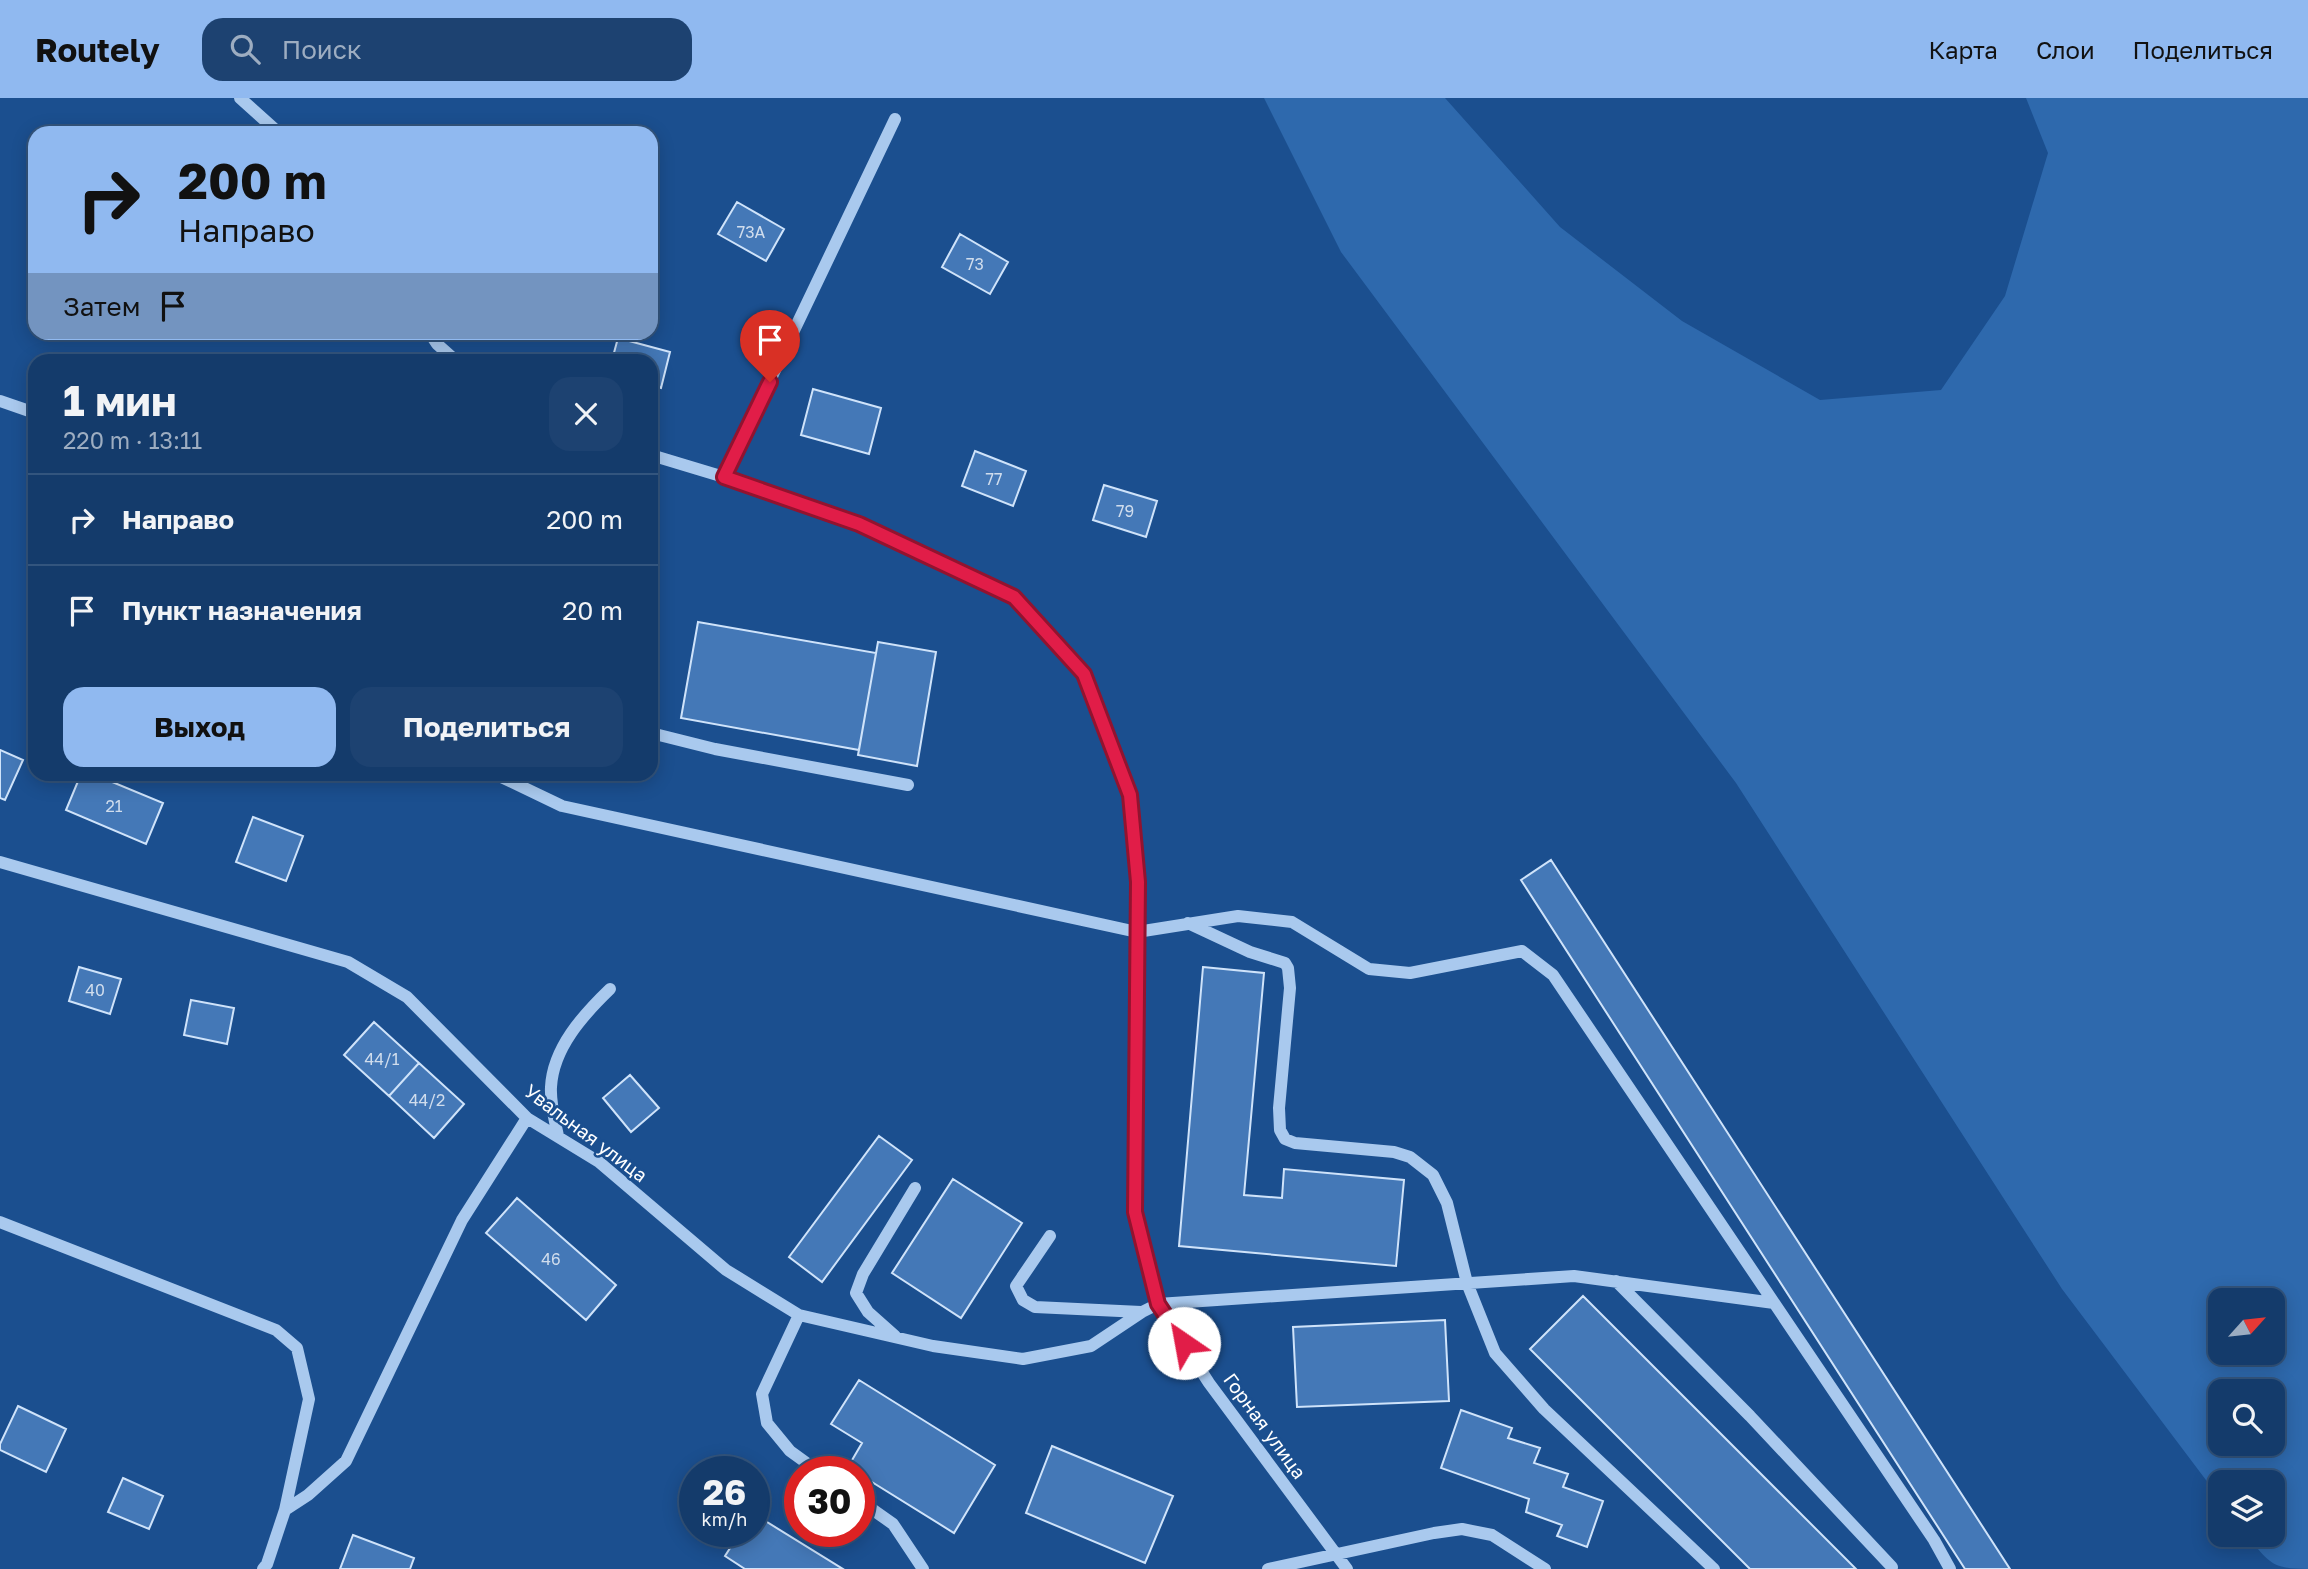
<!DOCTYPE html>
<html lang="ru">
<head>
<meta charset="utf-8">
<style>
  body { margin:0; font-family:"Golos Text",sans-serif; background:#1d4271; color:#f1f3f6; height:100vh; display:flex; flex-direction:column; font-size:26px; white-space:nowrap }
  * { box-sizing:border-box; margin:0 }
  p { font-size:23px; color:#9dadc1 }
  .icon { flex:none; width:38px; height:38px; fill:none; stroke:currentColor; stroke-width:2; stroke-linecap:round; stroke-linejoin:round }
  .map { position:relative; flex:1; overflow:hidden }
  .sheet { position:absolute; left:28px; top:256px; width:630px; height:427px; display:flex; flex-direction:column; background:#143b6b; border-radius:21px; box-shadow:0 4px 18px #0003,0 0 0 2px #33557e }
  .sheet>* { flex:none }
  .banner { position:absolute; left:28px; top:28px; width:630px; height:214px; border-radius:21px; box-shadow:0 4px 18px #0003,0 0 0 2px #33557e; background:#90b9f0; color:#111; overflow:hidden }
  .needle { width:46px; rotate:63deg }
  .buttons { position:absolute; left:2208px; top:1190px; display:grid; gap:14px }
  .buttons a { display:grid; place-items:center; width:77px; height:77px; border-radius:14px; background:#143b6b; box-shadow:0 4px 18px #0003,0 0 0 2px #33557e; font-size:35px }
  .speed { position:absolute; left:679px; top:1358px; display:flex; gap:14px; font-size:35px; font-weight:700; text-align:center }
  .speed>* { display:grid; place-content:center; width:91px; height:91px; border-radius:50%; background:#143b6b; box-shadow:0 4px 18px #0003,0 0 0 2px #33557e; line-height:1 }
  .speed small { font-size:18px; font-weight:400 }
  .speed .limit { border:10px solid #d22; background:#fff; color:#111 }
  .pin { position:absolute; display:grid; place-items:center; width:60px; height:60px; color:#fff; margin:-72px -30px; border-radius:50% 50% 50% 0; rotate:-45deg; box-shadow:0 0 7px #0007 }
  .pin .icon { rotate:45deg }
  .me { position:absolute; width:77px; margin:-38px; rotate:327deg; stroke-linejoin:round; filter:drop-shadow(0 0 5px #0008) }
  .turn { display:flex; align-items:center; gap:24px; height:147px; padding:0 35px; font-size:32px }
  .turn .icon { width:91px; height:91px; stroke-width:2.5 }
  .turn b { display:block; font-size:49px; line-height:60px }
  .then { display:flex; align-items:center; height:66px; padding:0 35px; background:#0003; gap:14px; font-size:26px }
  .round { display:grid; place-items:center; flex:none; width:74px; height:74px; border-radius:21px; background:#1d4271 }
  .overview { display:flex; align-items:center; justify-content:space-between; height:119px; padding:0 35px }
  h1 { font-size:42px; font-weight:700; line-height:52px }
  .action { display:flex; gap:14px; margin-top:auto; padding:14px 35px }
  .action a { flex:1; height:80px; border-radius:21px; background:#90b9f0; color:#111; font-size:28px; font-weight:700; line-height:80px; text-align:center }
  .action a+a { background:#1d4271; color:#f1f3f6 }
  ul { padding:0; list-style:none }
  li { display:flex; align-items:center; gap:21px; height:91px; padding:0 35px; border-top:2px solid #33557e }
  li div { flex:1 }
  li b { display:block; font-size:26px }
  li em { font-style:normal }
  header { display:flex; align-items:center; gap:42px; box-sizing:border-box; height:98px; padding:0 35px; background:#90b9f0; color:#111 }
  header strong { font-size:33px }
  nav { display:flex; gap:38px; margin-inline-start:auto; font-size:24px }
  .search { width:490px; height:63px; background:#1d4271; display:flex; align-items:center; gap:18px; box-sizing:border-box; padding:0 24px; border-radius:21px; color:#9dadc1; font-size:26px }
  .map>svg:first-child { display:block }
  .green { fill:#2e69ad; fill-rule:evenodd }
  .building { fill:#4478b7; stroke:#cfe3fa; stroke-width:2 }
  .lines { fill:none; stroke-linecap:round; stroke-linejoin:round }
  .minor { stroke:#a9c9ee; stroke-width:12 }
  .route-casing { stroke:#92132f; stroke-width:18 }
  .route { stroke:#e11d48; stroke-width:12 }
  .labels { text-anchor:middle; stroke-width:5; stroke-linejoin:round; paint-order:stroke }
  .number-label { font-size:16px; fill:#d0dded }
  .street-label { font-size:19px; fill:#fff; stroke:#1b4f8f }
</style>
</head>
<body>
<header>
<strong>Routely</strong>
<div class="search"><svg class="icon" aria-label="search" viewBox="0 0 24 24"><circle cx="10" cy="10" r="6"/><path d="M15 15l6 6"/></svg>Поиск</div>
<nav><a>Карта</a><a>Слои</a><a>Поделиться</a></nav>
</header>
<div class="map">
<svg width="2308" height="1471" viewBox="0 0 2308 1471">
  <rect width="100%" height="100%" fill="#1b4f8f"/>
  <!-- green -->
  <path class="green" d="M1264,0H1445L1560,129L1682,223L1820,302L1941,292L2005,198L2048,55L2026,0H2308V1471C2272,1471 2269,1465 2247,1437H2273V1384H2221V1402L2062,1191L1736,685L1341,154ZM2221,1202H2273V1255H2221ZM2221,1293H2273V1346H2221Z"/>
  <!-- building -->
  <path class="building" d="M737,104L784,131L766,163L718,136Z
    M960,136L1008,164L990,196L942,169Z
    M618,240L670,254L661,290L651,287V262H612Z
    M813,291L881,310L869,356L801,337Z
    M975,353L1026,373L1013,408L962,388Z
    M1104,387L1157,403L1146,439L1093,422Z
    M698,524L876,555L859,652L681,620Z
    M878,544L936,554L917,668L858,657Z
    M0,652L23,662L5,702L0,700Z
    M81,676H93L163,705L146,746L66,712Z
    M253,719L303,738L286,783L236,764Z
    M1551,762L2010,1471H1965L1521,782Z
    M79,869L121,881L110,916L69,903Z
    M1203,869L1264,875L1244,1097L1282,1100L1284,1071L1404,1082L1396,1168L1179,1148Z
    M191,902L234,910L227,946L184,937Z
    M374,924L419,965L389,998L344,957Z
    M419,965L464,1006L434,1040L389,998Z
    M630,977L659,1010L631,1034L603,1000Z
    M879,1038L912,1062L822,1184L789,1159Z
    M953,1081L1022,1125L961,1220L892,1175Z
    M517,1100L616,1187L586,1222L486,1135Z
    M1583,1198L1856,1471H1750L1530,1251Z
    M1445,1222L1449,1303L1297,1309L1293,1229Z
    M859,1282L995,1367L954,1435L859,1376V1374L848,1369L862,1345L831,1326Z
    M18,1308L66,1331L46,1374L0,1352V1346Z
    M1461,1312L1512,1330L1508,1340L1540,1350L1534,1365L1568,1376L1563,1389L1603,1403L1587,1449L1557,1438L1562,1427L1526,1414L1529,1401L1441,1370Z
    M1052,1348L1173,1398L1145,1465L1026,1415Z
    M123,1380L163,1398L149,1431L108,1414Z
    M754,1416L843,1471H745L725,1458L741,1433H754Z
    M353,1437L414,1460L410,1471H340Z"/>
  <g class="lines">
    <!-- minor -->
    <path class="minor" d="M240,0L279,35
      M429,234L437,246L455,262
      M0,303L35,315
      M651,357L724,379L859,426L1014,499L1085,576L1130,697L1138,784L1135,1114L1158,1206L1209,1285L1347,1471
      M724,379L895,21
      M651,635L715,651L908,687
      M495,676L562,708L1137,834L1238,818L1292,824L1369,871L1410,875L1522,853L1553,877L1934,1442L1950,1471
      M0,764L348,864L407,899L527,1020L599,1064L726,1172L799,1217L933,1248L1023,1261L1091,1248L1142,1214L1158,1206L1574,1178L1774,1205
      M1188,825L1250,854L1285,865L1288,870L1290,890L1279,1010L1280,1032L1285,1041L1295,1045L1394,1054L1410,1059L1433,1077L1447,1105L1467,1185L1495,1255L1544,1311L1714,1471
      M558,1038C555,1023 550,1005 551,989C553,950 583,917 610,891
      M0,1124L276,1232L297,1250L309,1301L285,1412L267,1466L263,1471
      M1050,1138L1016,1188L1023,1202L1035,1209L1141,1214
      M1616,1183L1750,1318L1892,1469
      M799,1217L762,1296L767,1325L790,1353L819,1374
      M895,1238L868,1214L856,1195L863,1176L915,1090
      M859,1402L893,1426L923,1471
      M285,1412L308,1397L346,1363L462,1122L527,1020
      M1268,1471L1434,1435L1462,1431L1492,1437L1545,1471"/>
  </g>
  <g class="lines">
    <!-- route casing -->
    <g class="route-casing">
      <path id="route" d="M770,284L724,379L859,426L1014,499L1084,576L1130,697L1138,784L1135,1114L1158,1206L1184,1245"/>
    </g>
    <!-- route -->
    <use href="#route" class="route"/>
  </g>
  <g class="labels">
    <!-- number labels -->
    <g class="number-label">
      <text x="751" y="140">73А</text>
      <text x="975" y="172">73</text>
      <text x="994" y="387">77</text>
      <text x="1125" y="419">79</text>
      <text x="114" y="714">21</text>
      <text x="95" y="898">40</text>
      <text x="382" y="967">44/1</text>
      <text x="427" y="1008">44/2</text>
      <text x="551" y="1167">46</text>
    </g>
    <!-- street labels -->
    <g class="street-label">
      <text transform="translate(586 1035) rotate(37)" y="7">Увальная улица</text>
      <text transform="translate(1265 1328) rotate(54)" y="7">Горная улица</text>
    </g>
  </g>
</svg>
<div class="buttons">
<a><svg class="needle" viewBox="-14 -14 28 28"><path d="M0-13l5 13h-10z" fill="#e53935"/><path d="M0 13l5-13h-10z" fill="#9dadc1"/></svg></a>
<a><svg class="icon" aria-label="search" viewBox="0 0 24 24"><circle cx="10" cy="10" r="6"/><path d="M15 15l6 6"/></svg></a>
<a><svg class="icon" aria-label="layers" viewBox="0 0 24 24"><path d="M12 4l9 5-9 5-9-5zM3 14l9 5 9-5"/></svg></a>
</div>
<div class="speed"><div>26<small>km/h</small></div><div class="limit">30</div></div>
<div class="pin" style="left:770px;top:284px;background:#d93025"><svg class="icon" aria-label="arrive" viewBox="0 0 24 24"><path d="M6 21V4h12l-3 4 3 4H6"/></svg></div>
<svg class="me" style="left:1184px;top:1245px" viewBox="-20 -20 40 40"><circle r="19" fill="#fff"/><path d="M0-13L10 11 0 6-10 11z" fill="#e11d48"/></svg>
<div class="banner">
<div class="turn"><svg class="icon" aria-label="right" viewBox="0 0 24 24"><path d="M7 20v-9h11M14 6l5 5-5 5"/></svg><div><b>200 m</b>Направо</div></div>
<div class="then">Затем<svg class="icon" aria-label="arrive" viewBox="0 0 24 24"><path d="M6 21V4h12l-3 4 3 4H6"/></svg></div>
</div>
<section class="sheet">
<div class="overview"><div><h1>1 мин</h1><p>220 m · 13:11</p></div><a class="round"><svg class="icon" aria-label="close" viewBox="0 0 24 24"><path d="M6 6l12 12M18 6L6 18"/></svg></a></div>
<ul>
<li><svg class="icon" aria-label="right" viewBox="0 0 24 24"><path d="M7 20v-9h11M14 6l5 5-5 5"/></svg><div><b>Направо</b></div><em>200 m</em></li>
<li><svg class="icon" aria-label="arrive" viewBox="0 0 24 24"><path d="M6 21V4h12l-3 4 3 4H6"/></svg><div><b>Пункт назначения</b></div><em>20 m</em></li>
</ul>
<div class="action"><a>Выход</a><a>Поделиться</a></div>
</section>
</div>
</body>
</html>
